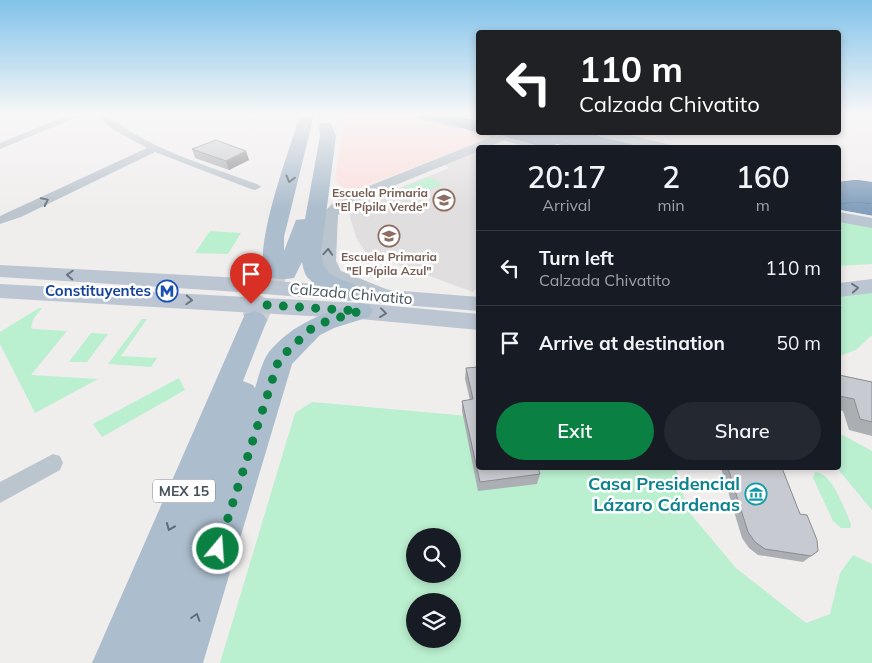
<!DOCTYPE html>
<html lang="en">
<head>
<meta charset="utf-8">
<style>
  body { margin:0; font-family:Mulish,sans-serif; background:#242831; color:#f1f3f6; height:100vh; display:flex; flex-direction:column; font-size:19px; white-space:nowrap }
  * { box-sizing:border-box; margin:0 }
  p { font-size:16px; color:#9ea1a6 }
  .icon { flex:none; width:28px; height:28px; fill:none; stroke:currentColor; stroke-width:2; stroke-linecap:round; stroke-linejoin:round }
  .map { position:relative; flex:1; overflow:hidden }
  .panel { position:absolute; left:476px; top:145px; width:365px; height:325px; display:flex; flex-direction:column; background:#171b24; border-radius:5px; box-shadow:0 2px 8px #0003 }
  .panel>* { flex:none }
  .top-card { position:absolute; left:476px; top:30px; width:365px; height:105px; border-radius:5px; box-shadow:0 2px 8px #0003; background:#202124; color:#fff; overflow:hidden }
  .controls { position:absolute; left:406px; top:528px; display:grid; gap:10px }
  .controls a { display:grid; place-items:center; width:55px; height:55px; border-radius:50%; background:#171b24; box-shadow:0 2px 8px #0003; font-size:25px }
  .pin { position:absolute; display:grid; place-items:center; width:42px; height:42px; color:#fff; margin:-51px -21px; border-radius:50% 50% 50% 0; rotate:-45deg; box-shadow:0 0 5px #0007 }
  .pin .icon { rotate:45deg }
  .me { position:absolute; width:55px; margin:-28px; rotate:18deg; stroke-linejoin:round; filter:drop-shadow(0 0 4px #0008) }
  .turn { display:flex; align-items:center; gap:18px; height:105px; padding:0 20px; font-size:22px }
  .turn .icon { width:65px; height:65px; stroke-width:2.5 }
  .turn b { display:block; font-size:35px; line-height:42px }
  .eta { display:flex; justify-content:space-evenly; align-items:center; height:85px; text-align:center }
  .eta b { font-size:30px; font-weight:600; line-height:35px }
  .primary-button { display:flex; gap:10px; margin-top:auto; padding:10px 20px }
  .primary-button a { flex:1; height:58px; border-radius:30px; background:#0b8043; color:#fff; font-size:20px; font-weight:600; line-height:58px; text-align:center }
  .primary-button a+a { background:#242831; color:#f1f3f6 }
  ul { padding:0; list-style:none }
  li { display:flex; align-items:center; gap:15px; height:75px; padding:0 20px; border-top:1px solid #363941 }
  li div { flex:1 }
  li b { display:block; font-size:19px }
  li em { font-style:normal }
  .map>svg:first-child { display:block }
  .education { fill:#e1dedf }
  .medical { fill:#fbdfdd }
  .green { fill:#baefcf; fill-rule:evenodd }
  .lines { fill:none; stroke-linecap:round; stroke-linejoin:round }
  .primary-tunnel { stroke:#ceced0; stroke-width:25; stroke-dasharray:25 12; stroke-linecap:butt }
  .motorway-casing { stroke:#6f8ba9; stroke-width:1 }
  .minor { fill:#bbc5cd; fill-rule:evenodd }
  .tertiary { fill:#bbc5cd; fill-rule:evenodd }
  .secondary { fill:#bbc6d2; fill-rule:evenodd }
  .primary { fill:#acbdcd; fill-rule:evenodd }
  .motorway { fill:#84a0bd; fill-rule:evenodd }
  .motorway-bridge-far1-casing { stroke:#6f8ba9; stroke-width:18; stroke-linecap:butt }
  .motorway-bridge-casing { stroke:#6f8ba9; stroke-width:22; stroke-linecap:butt }
  .motorway-bridge-far1 { stroke:#84a0bd; stroke-width:17 }
  .motorway-bridge { stroke:#84a0bd; stroke-width:21 }
  .wall { fill:#abaeb3 }
  .shaded-wall { fill:#8b8d92 }
  .building { fill:#c7cad0; stroke:#8b8d92 }
  .oneway { stroke:#5f6c78 }
  .oneway2 { stroke:#68747d }
  .oneway3 { stroke:#68747f }
  .route { stroke:#0b8043; stroke-width:9; stroke-dasharray:0 16.2 }
  .labels { text-anchor:middle; stroke-width:5; stroke-linejoin:round; paint-order:stroke }
  .far-education-label { font-size:12px; font-weight:bold; fill:#785e54; stroke:#fff; text-anchor:end }
  .shield { fill:#fff; stroke:#7d858c; stroke-width:1 }
  .shield-label { font-size:14px; font-weight:bold; fill:#45515b }
  .transit-label { font-size:15px; font-weight:bold; fill:#164399; stroke:#fff; text-anchor:end }
  .street-label { font-size:15px; fill:#45515b; stroke:#fff }
  .near-culture-label { font-size:18px; font-weight:bold; fill:#0d838f; stroke:#fff; text-anchor:end }
</style>
</head>
<body>
<div class="map">
<svg width="872" height="663" viewBox="0 0 872 663">
  <rect width="100%" height="100%" fill="#f0eded"/>
  <!-- education -->
  <path class="education" d="M479,150V285L473,292L366,253L356,237L347,207L352,200L387,186L394,190L449,168L443,164Z"/>
  <!-- medical -->
  <path class="medical" d="M345,115H413L479,132L489,138L350,192L335,181Z"/>
  <!-- green -->
  <path class="green" d="M430,177L443,184L411,198L398,190Z
    M839,220L872,226V264L839,266Z
    M210,231L241,233L228,254L195,253Z
    M872,291V335L856,350L839,356V296Z
    M39,308H42L34,318L31,327L33,329L67,331L31,375L98,379L35,413L0,344V332Z
    M142,319H147L121,356L157,358L151,367L108,364Z
    M91,333L108,334L87,362H69Z
    M179,378L185,390L102,437L93,424Z
    M312,402L479,417V468H676L688,511L736,568L806,623L830,614L840,573L853,555L872,564V663H220L295,413ZM415,536H452V574H415ZM415,601H452V639H415Z
    M839,433L872,451V510L837,468H839Z
    M815,472C833,473 844,509 851,524L850,528H841L833,521L813,478Z"/>
  <g class="lines">
    <!-- primary-tunnel -->
    <path class="primary-tunnel" d="M254,320L275,272"/>
    <!-- motorway casing -->
    <g class="motorway-casing">
      <path id="motorway" d="M426,115H452L479,122V132L428,118Z
        M498,132H578L631,144L633,148H601L588,145L586,148H574L556,143L554,146L546,148L500,135Z
        M839,197L872,203V215L839,209Z"/>
    </g>
    <!-- minor -->
    <path class="minor" d="M69,115H82L0,149V143Z
      M96,115C110,115 121,126 133,133C172,156 217,169 259,185L261,187L255,190L251,189L155,152L21,217L0,224V216L147,148L114,130Z
      M53,454L60,456L63,463L60,470L0,503V482Z"/>
    <!-- tertiary -->
    <path class="tertiary" d="M504,132L509,136L507,139L486,148H479V151L354,202L338,215L336,261L341,271L396,293L399,297L396,301L389,303L382,301L327,279L318,261L322,214L334,202L344,196Z"/>
    <!-- secondary -->
    <path class="secondary" d="M415,115H437L463,122L465,125L458,129L416,118Z
      M483,132H507L548,143L550,146L532,148L484,135Z
      M591,132H617L671,145L673,148H645L592,135Z
      M839,212L872,218V228L839,222Z
      M0,265L224,277L479,297V311L224,291L0,277Z
      M872,279V293L839,297V283Z
      M0,284L360,303L479,314V330L360,319L0,298Z"/>
    <!-- primary -->
    <path class="primary" d="M300,115H314L284,237V251L296,220L305,219L320,136L319,126L321,123H331L336,136L321,253C322,258 323,265 326,269C335,282 358,281 367,294L364,299C346,304 319,290 307,277C304,273 303,267 302,262L294,278C285,280 276,279 267,277C250,253 291,146 300,115Z
      M360,303L369,305L373,311L369,317L334,328L320,335L292,364L203,663H92L245,314L254,311L263,314L267,320L243,381L253,385L255,388C259,376 262,361 269,352C293,323 325,312 360,303Z"/>
    <!-- motorway -->
    <use href="#motorway" class="motorway"/>
    <!-- motorway-bridge-far1 casing -->
    <g class="motorway-bridge-far1-casing">
      <path id="motorway-bridge-far1" d="M558,132L591,141"/>
    </g>
    <!-- motorway-bridge casing -->
    <g class="motorway-bridge-casing">
      <path id="motorway-bridge" d="M839,193L856,191L872,193"/>
    </g>
    <!-- motorway-bridge-far1 -->
    <use href="#motorway-bridge-far1" class="motorway-bridge-far1"/>
    <!-- motorway-bridge -->
    <use href="#motorway-bridge" class="motorway-bridge"/>
  </g>
  <!-- wall -->
  <path class="wall" d="M192,149L246,151L249,160L229,170L195,158Z
    M479,367V468L540,474L537,484L478,491L462,411V401L470,400L465,379L466,368Z
    M839,375L872,382V436L849,430L843,411L839,410Z
    M721,468H782L800,514L818,551L803,562L758,555L749,548L742,538Z"/>
  <!-- shaded-wall -->
  <path class="shaded-wall" d="M246,151L249,160L229,170L226,161Z"/>
  <!-- building -->
  <path class="building" d="M216,140L246,151L226,161L192,149Z
    M479,367V468H538L540,474L480,482L462,401L473,399L466,368Z
    M839,375L872,382V422L860,419L854,399L839,396Z
    M728,468H782L800,514L807,515L817,540L818,551L811,556L765,549L755,542L748,532Z"/>
  <!-- one-way arrows -->
  <defs><path id="oneway-chevron" d="M-2-3.5L2.5 0L-2 3.5" fill="none" stroke-width="1.6" stroke-linecap="round" stroke-linejoin="round" transform="scale(1.25)"/></defs>
  <g class="oneway">
    <use href="#oneway-chevron" transform="translate(290 179) rotate(105)"/>
    <use href="#oneway-chevron" transform="translate(170 527) rotate(112)"/>
    <use href="#oneway-chevron" transform="translate(196 617) rotate(-72)"/>
  </g>
  <g class="oneway2">
    <use href="#oneway-chevron" transform="translate(45 201) rotate(-26)"/>
    <use href="#oneway-chevron" transform="translate(328 252) rotate(-86)"/>
  </g>
  <g class="oneway3">
    <use href="#oneway-chevron" transform="translate(70 275) rotate(-177)"/>
    <use href="#oneway-chevron" transform="translate(855 288) rotate(-5)"/>
    <use href="#oneway-chevron" transform="translate(189 300) rotate(3)"/>
    <use href="#oneway-chevron" transform="translate(383 313) rotate(7)"/>
  </g>
  <!-- sky -->
  <linearGradient id="sky" x2="0" y2="1"><stop stop-color="#81c2ea"/><stop offset="0.55" stop-color="#f8f7f7"/><stop offset="1" stop-color="#f8f7f7" stop-opacity="0"/></linearGradient>
  <rect width="872" height="208" fill="url(#sky)"/>
  <g class="lines">
    <!-- route -->
    <path class="route" d="M218,549L279,359L311,329L325,322L360,311L251,304"/>
  </g>
  <!-- icons -->
  <defs>
    <g id="school-ring" transform="scale(1.125)"><circle r="9.5" fill="#fff" stroke="#8d6e63" stroke-width="1.5"/><path d="M0-5L7-2L0 1L-7-2ZM-4 1L0 2.5L4 1V4Q0 6-4 4Z" fill="#8d6e63"/></g>
    <g id="metro-ring" transform="scale(1.125)"><circle r="9.5" fill="#fff" stroke="#1a4fb4" stroke-width="1.5"/><path d="M-5.5 5V-5H-3L0 0L3-5H5.5V5H3V-.5L0 4L-3-.5V5Z" fill="#1a4fb4"/></g>
    <g id="museum-ring" transform="scale(1.125)"><circle r="9.5" fill="#fff" stroke="#0f9aa8" stroke-width="1.5"/><path d="M0-6L6-3V-2H-6V-3ZM-5-1h2V3h-2ZM-1-1h2V3h-2ZM3-1h2V3H3ZM-6 4H6V6H-6Z" fill="#0f9aa8"/></g>
  </defs>
  <g fill-rule="evenodd">
    <use href="#school-ring" x="444" y="200"/>
    <use href="#school-ring" x="389" y="236"/>
    <use href="#metro-ring" x="167" y="291"/>
    <use href="#museum-ring" x="756" y="494"/>
  </g>
  <g class="labels">
    <!-- far-education labels -->
    <g class="far-education-label">
      <text x="428" y="197">Escuela Primaria<tspan x="428" dy="14">"El Pípila Verde"</tspan></text>
      <text x="389" y="261" text-anchor="middle">Escuela Primaria<tspan x="389" dy="14">"El Pípila Azul"</tspan></text>
    </g>
    <!-- shield labels -->
    <rect class="shield" x="153" y="479.5" width="62" height="23" rx="4"/>
    <g class="shield-label">
      <text x="184" y="496">MEX 15</text>
    </g>
    <!-- transit labels -->
    <g class="transit-label">
      <text x="151" y="296">Constituyentes</text>
    </g>
    <!-- street labels -->
    <g class="street-label">
      <text transform="translate(351 294) rotate(5)" y="5">Calzada Chivatito</text>
    </g>
    <!-- near-culture labels -->
    <g class="near-culture-label">
      <text x="740" y="490">Casa Presidencial<tspan x="740" dy="21">Lázaro Cárdenas</tspan></text>
    </g>
  </g>
</svg>
<div class="controls">
<a><svg class="icon" aria-label="search" viewBox="0 0 24 24"><circle cx="10" cy="10" r="6"/><path d="M15 15l6 6"/></svg></a>
<a><svg class="icon" aria-label="layers" viewBox="0 0 24 24"><path d="M12 4l9 5-9 5-9-5zM3 14l9 5 9-5"/></svg></a>
</div>
<div class="pin" style="left:251px;top:304px;background:#d93025"><svg class="icon" aria-label="arrive" viewBox="0 0 24 24"><path d="M6 21V4h12l-3 4 3 4H6"/></svg></div>
<svg class="me" style="left:218px;top:549px" viewBox="-20 -20 40 40"><circle r="17" fill="#0b8043" stroke="#fff" stroke-width="3"/><path d="M0-11L8 9 0 5-8 9z" fill="#fff"/></svg>
<div class="top-card">
<div class="turn"><svg class="icon" aria-label="left" viewBox="0 0 24 24"><path d="M17 20v-9H6M10 6l-5 5 5 5"/></svg><div><b>110 m</b>Calzada Chivatito</div></div>
</div>
<section class="panel">
<div class="eta">
<div><b>20:17</b><p>Arrival</p></div>
<div><b>2</b><p>min</p></div>
<div><b>160</b><p>m</p></div>
</div>
<ul>
<li><svg class="icon" aria-label="left" viewBox="0 0 24 24"><path d="M17 20v-9H6M10 6l-5 5 5 5"/></svg><div><b>Turn left</b><p>Calzada Chivatito</p></div><em>110 m</em></li>
<li><svg class="icon" aria-label="arrive" viewBox="0 0 24 24"><path d="M6 21V4h12l-3 4 3 4H6"/></svg><div><b>Arrive at destination</b></div><em>50 m</em></li>
</ul>
<div class="primary-button"><a>Exit</a><a>Share</a></div>
</section>
</div>
</body>
</html>
